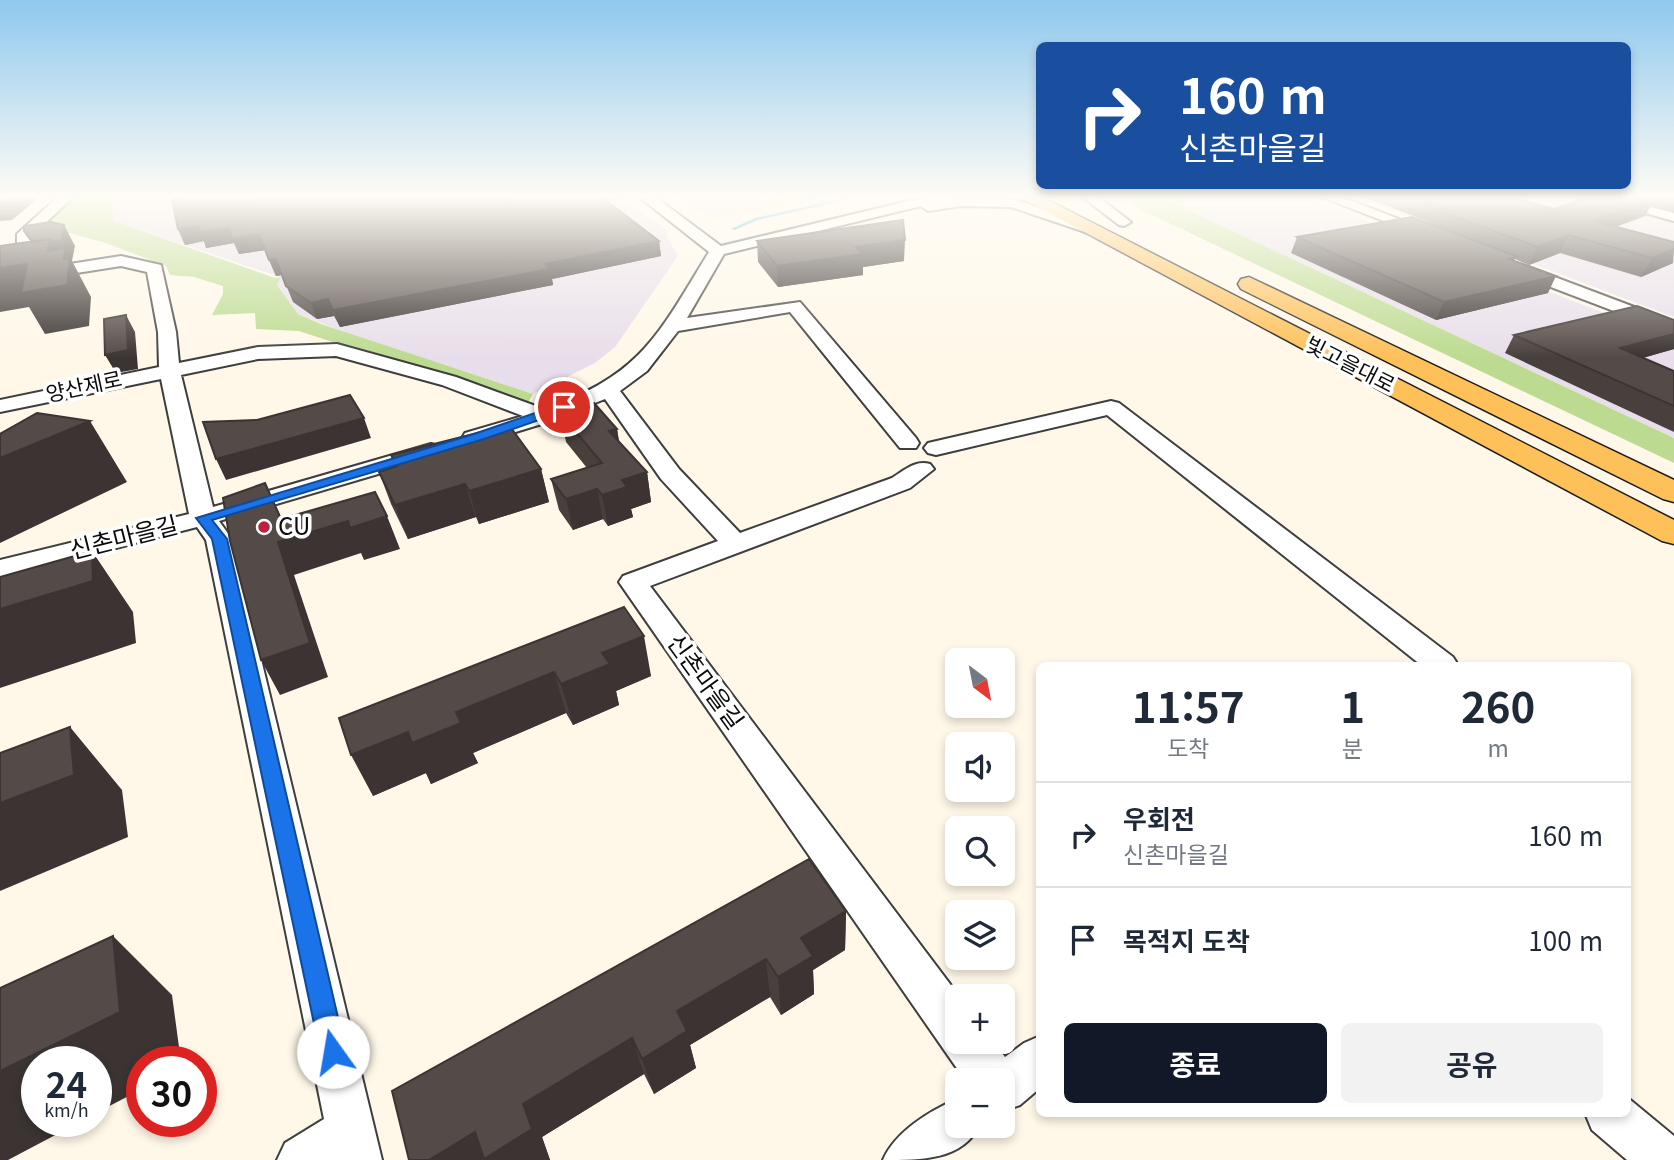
<!DOCTYPE html>
<html lang="ko">
<head>
<meta charset="utf-8">
<style>
  body { margin:0; font-family:Georgia,"Noto Sans KR",serif; background:#f2f2f3; color:#1f2937; height:100vh; display:flex; flex-direction:column; font-size:26px; white-space:nowrap }
  * { box-sizing:border-box; margin:0 }
  p { font-size:23px; color:#747a83 }
  .icon { flex:none; width:38px; height:38px; fill:none; stroke:currentColor; stroke-width:2; stroke-linecap:round; stroke-linejoin:round }
  .map { position:relative; flex:1; overflow:hidden }
  .drawer { position:absolute; left:1036px; top:662px; width:595px; height:455px; display:flex; flex-direction:column; background:#fff; border-radius:10px; box-shadow:0 4px 10px #0003 }
  .drawer>* { flex:none }
  .guide { position:absolute; left:1036px; top:42px; width:595px; height:147px; border-radius:10px; box-shadow:0 4px 10px #0003; background:#1a4fa0; color:#fff; overflow:hidden }
  .needle { width:46px; rotate:148deg }
  .fabs { position:absolute; left:945px; top:648px; display:grid; gap:14px }
  .fabs a { display:grid; place-items:center; width:70px; height:70px; border-radius:10px; background:#fff; box-shadow:0 4px 10px #0003; font-size:35px }
  .speed { position:absolute; left:21px; top:1046px; display:flex; gap:14px; font-size:35px; font-weight:700; text-align:center }
  .speed>* { display:grid; place-content:center; width:91px; height:91px; border-radius:50%; background:#fff; box-shadow:0 4px 10px #0003; line-height:1 }
  .speed small { font-size:18px; font-weight:400 }
  .speed .limit { border:10px solid #d22; background:#fff; color:#111 }
  .pin { position:absolute; display:grid; place-items:center; width:60px; height:60px; color:#fff; margin:-30px; border:4px solid #fff; border-radius:50%; box-shadow:0 2px 7px #0007 }
  .me { position:absolute; width:77px; margin:-38px; rotate:347deg; stroke-linejoin:round; filter:drop-shadow(0 0 5px #0008) }
  .turn { display:flex; align-items:center; gap:24px; height:147px; padding:0 28px; font-size:32px }
  .turn .icon { width:91px; height:91px; stroke-width:2.5 }
  .turn b { display:block; font-size:49px; line-height:60px }
  .eta { display:flex; justify-content:space-evenly; align-items:center; height:119px; text-align:center }
  .eta b { font-size:42px; font-weight:700; line-height:49px }
  .primary-button { display:flex; gap:14px; margin-top:auto; padding:14px 28px }
  .primary-button a { flex:1; height:80px; border-radius:10px; background:#111827; color:#fff; font-size:28px; font-weight:700; line-height:80px; text-align:center }
  .primary-button a+a { background:#f2f2f3; color:#1f2937 }
  ul { padding:0; list-style:none }
  li { display:flex; align-items:center; gap:21px; height:105px; padding:0 28px; border-top:2px solid #e0e1e3 }
  li div { flex:1 }
  li b { display:block; font-size:26px }
  li em { font-style:normal }
  .map>svg:first-child { display:block }
  .industrial { fill:#e8deeb }
  .farmland { fill:#f5ebc8 }
  .forest { fill:#bcdb90 }
  .lines { fill:none; stroke-linecap:round; stroke-linejoin:round }
  .stream { fill:#2fa8d2; fill-rule:evenodd }
  .minor-casing { stroke:#3e3e3e; stroke-width:4 }
  .major-casing { stroke:#1c1c1c; stroke-width:3 }
  .minor { fill:#fff; fill-rule:evenodd }
  .major { fill:#fec059; fill-rule:evenodd }
  .wall { fill:#48403d }
  .shaded-wall { fill:#3b3432 }
  .building { fill:#544a47; stroke:#3b3432; stroke-width:2 }
  .route { fill:#1a73e8; stroke:#114b97; stroke-width:2 }
  .poi-dot { fill:#bf1e3c; stroke:#fff; stroke-width:2.5 }
  .labels { text-anchor:middle; stroke-width:7; stroke-linejoin:round; paint-order:stroke }
  .far-street-label { font-size:21px; fill:#0b0b0b; stroke:#fff }
  .poi-label { font-size:24px; fill:#0b0b0b; stroke:#fff; text-anchor:start }
  .street-label { font-size:24px; fill:#0b0b0b; stroke:#fff }
</style>
</head>
<body>
<div class="map">
<svg width="1674" height="1160" viewBox="0 0 1674 1160">
  <rect width="100%" height="100%" fill="#fff8e9"/>
  <!-- industrial -->
  <path class="industrial" d="M110,196H620L668,231L666,235L678,256L615,347L595,363L533,394L357,337L298,314L277,285L280,277L113,221Z
    M673,196H800L705,216Z
    M1158,196H1294L1323,204L1674,340V438Z
    M1353,196H1575L1674,221V317Z"/>
  <!-- farmland -->
  <path class="farmland" d="M800,196H825L711,220L705,216Z"/>
  <!-- forest -->
  <path class="forest" d="M71,196H110L114,221L275,278L281,277L277,285L298,314L321,324L533,394L529,401L515,402L299,331L256,329L255,313L212,315L223,294V286L194,277L170,275L166,266L106,243L44,226Z
    M1112,196H1158L1674,438V463Z"/>
  <g class="lines">
    <!-- stream -->
    <path class="stream" d="M855,196H863L758,220L735,230L731,229L755,218Z"/>
    <!-- minor casing -->
    <g class="minor-casing">
      <path id="minor" d="M59,196H74L33,235V252L44,268L121,256L161,265L176,332L179,363L258,347L337,344L456,377L544,409C642,375 658,335 709,252L638,196H654L721,246L929,196H954L950,199H1012L1096,226V232L1091,234L1011,207L961,206L928,211L921,206L724,254L687,318L800,302L916,438L919,443L916,448H900L790,312L678,331L647,371L620,391L679,469L740,533L892,478C905,470 915,460 930,464L934,469L910,488L650,586L959,996L957,1041H993L1005,1057L1024,1043L1040,1036V1088L1020,1105L1003,1111V1080H965L619,582L623,576L718,541L661,479L605,399L545,423L473,445L465,443L462,438L465,433L523,416L442,385L336,356L258,359L181,375L213,507L431,444L439,446L443,451L439,456L219,521L232,539L382,1160H277L285,1143L324,1119L206,540L197,527L0,578V560L189,514L161,379L0,412V400L159,367L158,332L147,272L121,266L0,285V275L29,270L17,252V234Z
        M1081,196H1097L1131,222L1124,226L1119,225Z
        M1319,196H1339L1438,234L1435,237H1425Z
        M1584,196H1608L1674,213V221Z
        M1520,264L1674,322V334L1514,273L1512,269Z
        M1111,401L1119,403L1453,657L1458,665H1421L1107,415L936,455L928,453L924,448L928,443Z
        M1628,1098L1674,1136V1160H1627L1592,1130L1585,1113H1628Z
        M957,1099V1125H980C962,1160 923,1160 883,1160C895,1132 929,1111 957,1099Z"/>
    </g>
    <!-- major casing -->
    <g class="major-casing">
      <path id="major" d="M1017,196H1040L1674,520V544L1662,541Z
        M1249,277L1674,480V502L1663,499L1241,289L1238,284L1241,279Z"/>
    </g>
    <!-- minor -->
    <use href="#minor" class="minor"/>
    <!-- major -->
    <use href="#major" class="major"/>
  </g>
  <!-- wall -->
  <path class="wall" d="M190,196H619L620,198L606,201L659,241L661,256L552,279L553,285L340,327L334,316L317,319L293,302L282,275L276,276L265,250L239,254L234,243L206,248L204,241L185,245L178,229Z
    M1362,196H1506L1554,209L1592,196H1674V211L1651,205L1645,216L1615,227L1673,263L1641,277L1560,253L1529,265L1515,259L1514,261L1548,293L1436,320L1291,253L1297,237L1433,225L1434,224Z
    M757,241L904,261L863,267V275L778,287L758,262Z
    M1674,320V349L1643,358L1674,371V432L1505,353L1514,335Z
    M560,413L617,429L619,443L647,472L651,502L631,509L633,517L608,526L603,519L573,530L559,510L551,479L587,468L566,442Z
    M391,455L541,469L549,502L479,524L476,517L408,539L391,504L379,472L395,467Z
    M624,607L651,676L616,691L619,705L573,725L566,713L473,753L478,763L431,784L426,773L373,796Z
    M846,911L845,950L813,970L814,994L781,1015L770,997L690,1045L696,1068L654,1094L644,1074L542,1137L550,1160H409Z"/>
  <!-- shaded-wall -->
  <path class="shaded-wall" d="M6,196H41L12,220L0,221V200Z
    M592,196H619L620,198L593,203Z
    M1654,199L1645,216L1585,238L1594,221Z
    M64,225L75,246L72,261L91,297L89,326L45,334L29,307L0,312V268L27,264Z
    M198,226L229,228L259,234L266,250L239,254L234,243L206,248L204,241L185,245L178,229Z
    M1569,235L1560,253L1529,265L1538,247Z
    M905,240L904,261L863,267V275L778,287L777,266L856,247Z
    M659,241L661,256L552,279L553,285L340,327L333,310Z
    M1674,249L1673,263L1641,277L1652,258Z
    M276,259L282,275L276,276L269,260Z
    M1556,276L1548,293L1436,320L1444,302Z
    M328,299L334,316L317,319L311,303Z
    M126,315L135,332L138,369L116,373L105,355Z
    M1674,334V349L1609,367L1620,348Z
    M364,418L371,438L226,480L216,459Z
    M90,421L127,482L0,543V458Z
    M617,429L622,458L609,431Z
    M541,469L549,502L479,524L469,491Z
    M647,472L651,502L631,509L633,517L608,526L602,495L622,480Z
    M265,483L291,538L348,521L387,516L400,549L364,560L361,553L294,575L328,677L280,695L261,660L278,542Z
    M465,484L476,517L408,539L395,505Z
    M597,489L603,519L573,530L566,499Z
    M92,551L133,612L136,643L0,688V609Z
    M644,636L651,676L616,691L619,705L573,725L561,684L602,653Z
    M554,672L566,713L473,753L478,763L431,784L426,773L373,796L351,755Z
    M70,727L122,790L128,837L0,891V803Z
    M846,911L845,950L813,970L814,994L781,1015L778,977L801,938Z
    M113,936L172,995L181,1062H142V1089L96,1113V1062H37V1122H80L8,1160H0V1071Z
    M766,959L770,997L690,1045L696,1068L654,1094L642,1059L677,1011Z
    M632,1038L644,1074L542,1137L550,1160H429Z"/>
  <!-- building -->
  <path class="building" d="M190,196H600L659,241L545,264L550,269L333,310L328,299L311,303L286,286L276,259L269,260L259,234L232,239L229,228L200,232L198,226L178,229L172,199Z
    M1411,196H1506L1554,209L1592,196H1643L1654,199L1594,221L1674,242V249L1652,258L1569,235L1538,247L1439,211L1448,210Z
    M1412,217L1516,256L1509,259L1556,276L1444,302L1297,237Z
    M903,220L905,240L856,247L863,254L777,266L757,241Z
    M51,222L64,225L62,240L51,242L50,239L32,242L24,231V226Z
    M50,239L48,251L65,248L64,259L70,258L67,285L21,293L27,264L0,268V246Z
    M1637,306L1674,320V334L1620,348L1674,371V406L1514,335Z
    M126,315L128,350L105,355L104,319Z
    M350,395L364,418L216,459L203,422L257,420Z
    M594,403L617,429L609,431L647,472L622,480L627,487L602,495L597,489L566,499L551,479L602,463L560,413Z
    M37,413L90,421L0,458V434Z
    M509,425L541,469L469,491L465,484L395,505L379,472L397,466L391,455Z
    M265,483L281,519L375,492L387,516L350,528L348,521L278,542L310,643L261,660L230,541L223,498Z
    M92,551L93,581L0,609V577Z
    M624,607L644,636L602,653L610,664L561,684L554,672L456,712L461,723L412,743L408,732L351,755L339,718Z
    M70,727L74,775L0,803V753Z
    M809,859L846,911L801,938L813,956L778,977L766,959L677,1011L687,1031L642,1059L632,1038L523,1104L532,1129L484,1159L475,1132L429,1160H409L392,1091Z
    M113,936L120,1012L0,1071V988Z"/>
  <!-- sky -->
  <linearGradient id="sky" x2="0" y2="1"><stop stop-color="#8fc8ee"/><stop offset="0.55" stop-color="#fffcf5"/><stop offset="1" stop-color="#fffcf5" stop-opacity="0"/></linearGradient>
  <rect width="1674" height="358" fill="url(#sky)"/>
  <!-- route -->
  <path class="route" d="M564,403L570,407L568,410L484,439L212,520L227,539L346,1052L342,1061L333,1065L324,1061L320,1052L212,539L196,518L474,434Z"/>
  <!-- markers -->
  <circle class="poi-dot" cx="264" cy="527" r="7"/>
  <g class="labels">
    <!-- far-street labels -->
    <g class="far-street-label">
      <text transform="translate(1350 365) rotate(27)" y="7">빛고을대로</text>
      <text transform="translate(84 387) rotate(-12)" y="7">양산제로</text>
    </g>
    <!-- poi labels -->
    <g class="poi-label">
      <text x="278" y="535">CU</text>
    </g>
    <!-- street labels -->
    <g class="street-label">
      <text transform="translate(124 538) rotate(-14)" y="8">신촌마을길</text>
      <text transform="translate(705 682) rotate(54)" y="8">신촌마을길</text>
    </g>
  </g>
</svg>
<div class="fabs">
<a><svg class="needle" viewBox="-14 -14 28 28"><path d="M0-13l5 13h-10z" fill="#e53935"/><path d="M0 13l5-13h-10z" fill="#747a83"/></svg></a>
<a><svg class="icon" aria-label="sound" viewBox="0 0 24 24"><path d="M4 9h4l5-4v14l-5-4H4zM17 9q2 3 0 6"/></svg></a>
<a><svg class="icon" aria-label="search" viewBox="0 0 24 24"><circle cx="10" cy="10" r="6"/><path d="M15 15l6 6"/></svg></a>
<a><svg class="icon" aria-label="layers" viewBox="0 0 24 24"><path d="M12 4l9 5-9 5-9-5zM3 14l9 5 9-5"/></svg></a>
<a>+</a>
<a>−</a>
</div>
<div class="speed"><div>24<small>km/h</small></div><div class="limit">30</div></div>
<div class="pin" style="left:564px;top:407px;background:#d93025"><svg class="icon" aria-label="arrive" viewBox="0 0 24 24"><path d="M6 21V4h12l-3 4 3 4H6"/></svg></div>
<svg class="me" style="left:333px;top:1052px" viewBox="-20 -20 40 40"><circle r="19" fill="#fff"/><path d="M0-13L10 11 0 6-10 11z" fill="#1a73e8"/></svg>
<div class="guide">
<div class="turn"><svg class="icon" aria-label="right" viewBox="0 0 24 24"><path d="M7 20v-9h11M14 6l5 5-5 5"/></svg><div><b>160 m</b>신촌마을길</div></div>
</div>
<section class="drawer">
<div class="eta">
<div><b>11:57</b><p>도착</p></div>
<div><b>1</b><p>분</p></div>
<div><b>260</b><p>m</p></div>
</div>
<ul>
<li><svg class="icon" aria-label="right" viewBox="0 0 24 24"><path d="M7 20v-9h11M14 6l5 5-5 5"/></svg><div><b>우회전</b><p>신촌마을길</p></div><em>160 m</em></li>
<li><svg class="icon" aria-label="arrive" viewBox="0 0 24 24"><path d="M6 21V4h12l-3 4 3 4H6"/></svg><div><b>목적지 도착</b></div><em>100 m</em></li>
</ul>
<div class="primary-button"><a>종료</a><a>공유</a></div>
</section>
</div>
</body>
</html>
